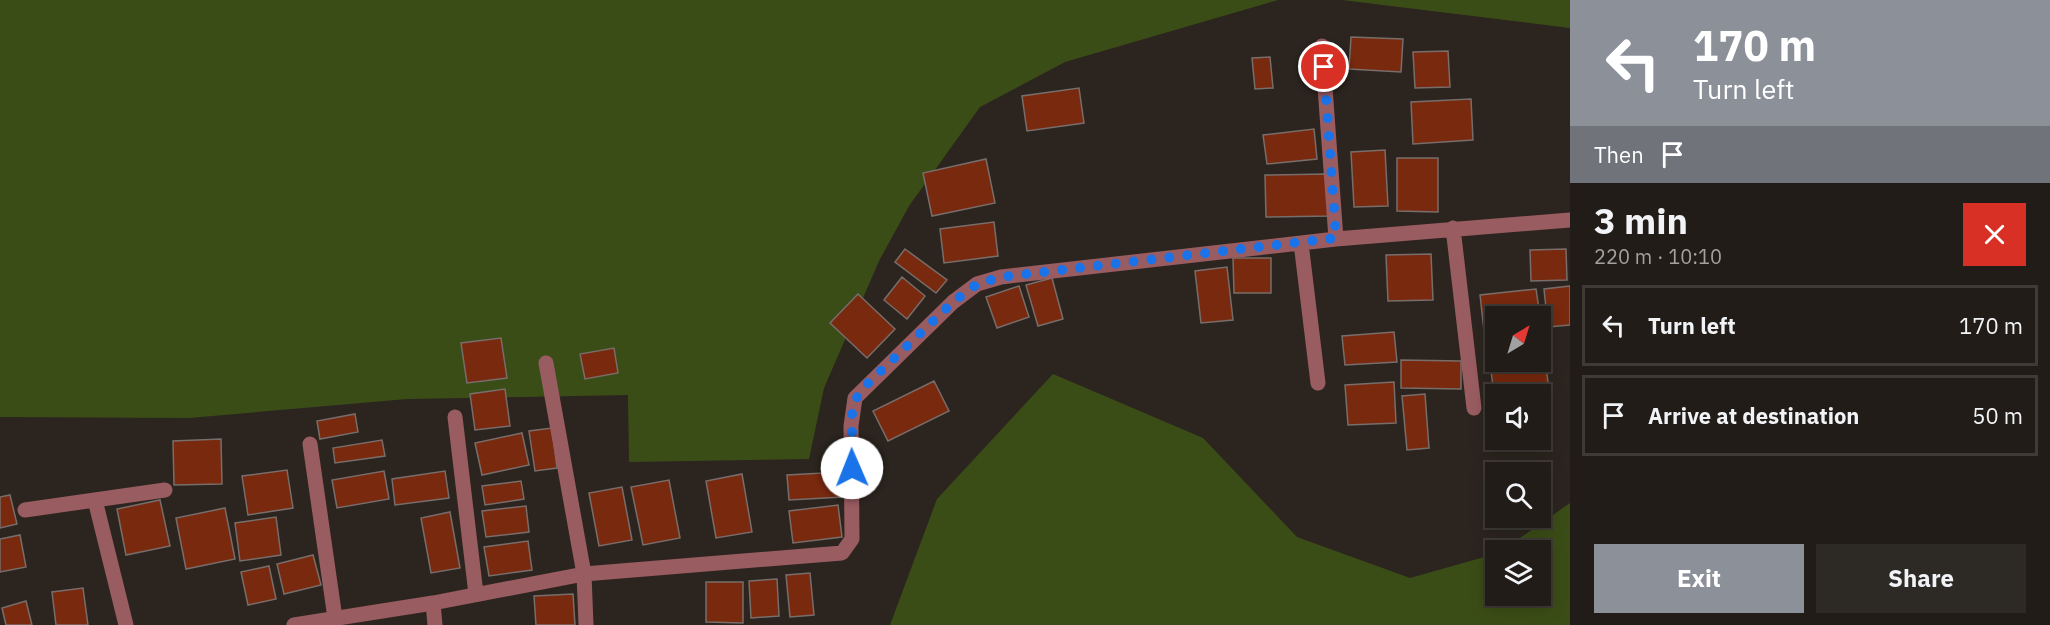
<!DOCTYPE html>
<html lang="en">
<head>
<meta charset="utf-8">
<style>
  body { margin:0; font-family:"IBM Plex Sans",sans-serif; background:#2d2924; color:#f1f3f6; height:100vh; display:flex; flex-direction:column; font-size:22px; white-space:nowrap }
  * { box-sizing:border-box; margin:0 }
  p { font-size:20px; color:#a2a1a1 }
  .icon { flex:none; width:33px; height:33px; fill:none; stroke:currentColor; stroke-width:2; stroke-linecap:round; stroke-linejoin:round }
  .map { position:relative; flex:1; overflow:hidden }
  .side { display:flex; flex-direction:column; background:#211c17; width:480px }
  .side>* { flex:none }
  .guide { background:#8c9099; color:#fff; overflow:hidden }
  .needle { width:39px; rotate:38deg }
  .controls { position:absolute; left:1485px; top:306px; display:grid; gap:12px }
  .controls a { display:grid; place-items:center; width:66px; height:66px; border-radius:0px; background:#211c17; box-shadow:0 3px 15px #0003,0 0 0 2px #3e3a36; font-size:30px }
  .pin { position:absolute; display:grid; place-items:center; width:51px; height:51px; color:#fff; margin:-26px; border:3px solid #fff; border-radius:50%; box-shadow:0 2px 6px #0007 }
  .me { position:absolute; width:66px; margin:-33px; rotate:359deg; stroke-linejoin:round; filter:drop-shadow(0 0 4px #0008) }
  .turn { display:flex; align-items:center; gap:21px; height:126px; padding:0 24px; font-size:27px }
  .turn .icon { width:78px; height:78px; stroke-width:2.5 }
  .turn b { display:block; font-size:42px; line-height:51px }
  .then { display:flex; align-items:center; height:57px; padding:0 24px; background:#0003; gap:12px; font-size:22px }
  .round { display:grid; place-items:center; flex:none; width:63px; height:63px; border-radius:0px; background:#2d2924 }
  .headline { display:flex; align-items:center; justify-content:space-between; height:102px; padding:0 24px }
  h1 { font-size:36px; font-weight:700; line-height:45px }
  .action { display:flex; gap:12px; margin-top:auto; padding:12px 24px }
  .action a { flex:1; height:69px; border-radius:0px; background:#8c9099; color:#fff; font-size:24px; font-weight:700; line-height:69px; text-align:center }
  .action a+a { background:#2d2924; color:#f1f3f6 }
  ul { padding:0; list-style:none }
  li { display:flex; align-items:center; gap:18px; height:81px; margin:0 12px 9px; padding:0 12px; border:3px solid #3e3a36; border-radius:0px }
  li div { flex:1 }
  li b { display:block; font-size:22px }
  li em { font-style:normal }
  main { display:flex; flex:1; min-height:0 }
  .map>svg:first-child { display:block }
  .green { fill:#3b4d17 }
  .building { fill:#79290e; stroke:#786d6a; stroke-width:1.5 }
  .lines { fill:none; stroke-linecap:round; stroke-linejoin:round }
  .minor { stroke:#995c61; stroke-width:15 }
  .route { stroke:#1a73e8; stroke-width:10; stroke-dasharray:0 18 }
</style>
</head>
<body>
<main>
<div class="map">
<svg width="1570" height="625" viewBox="0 0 1570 625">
  <rect width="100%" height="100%" fill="#2c251f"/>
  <!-- green -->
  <path class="green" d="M0,0H1278L1065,62L980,107L909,206L879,261L824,388L809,459L629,462L628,395L407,399L189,418L0,417Z
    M1342,0H1570V28Z
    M1053,374L1203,438L1297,537L1410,578L1495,554L1496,596H1540V550H1503L1570,503V625H890L937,499Z"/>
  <!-- building -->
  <path class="building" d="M1351,37L1403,39L1401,72L1349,69Z
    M1448,51L1450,87L1415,88L1413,52Z
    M1270,57L1273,88L1255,89L1252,58Z
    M1079,88L1084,123L1027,131L1022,96Z
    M1471,99L1473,140L1413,144L1411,102Z
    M1314,129L1317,159L1267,164L1263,135Z
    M1385,150L1388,206L1354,207L1351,152Z
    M1397,158H1438V212L1397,211Z
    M986,159L995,203L932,216L923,173Z
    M1327,174L1328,216L1266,217L1265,175Z
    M994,222L998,256L944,263L940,229Z
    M905,249L947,280L936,293L895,262Z
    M1566,249L1567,280L1531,281L1530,250Z
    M1431,254L1433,300L1388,301L1386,255Z
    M1233,258H1271V293H1234Z
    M1227,267L1233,320L1201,323L1195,271Z
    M902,277L925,296L907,319L884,300Z
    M1052,278L1063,319L1038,326L1026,285Z
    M1019,286L1029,317L997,328L986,297Z
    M1570,286V325L1548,327L1544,289Z
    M1536,289L1540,316H1496V330L1484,331L1480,295Z
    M858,294L895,329L867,358L830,323Z
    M1394,332L1397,362L1345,365L1342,336Z
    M501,338L507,378L467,383L461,343Z
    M614,348L618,373L585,379L580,354Z
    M1401,360L1461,361V389L1401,388Z
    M1546,365L1549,391L1494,396L1491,370Z
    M934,381L949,411L888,441L873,411Z
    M1394,382L1396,423L1348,425L1345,385Z
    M505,389L510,426L475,430L470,394Z
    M1425,394L1429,448L1407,450L1402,396Z
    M1540,401H1550L1552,441L1500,443V440H1540Z
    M355,414L358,432L320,439L317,421Z
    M552,428L557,468L535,471L529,431Z
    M522,433L529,465L482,475L475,443Z
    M221,439L222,484L174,485L173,441Z
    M382,440L385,456L335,463L333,448Z
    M287,470L293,508L248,515L242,476Z
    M384,471L389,499L337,508L332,480Z
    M445,471L449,498L395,505L392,479Z
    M842,472L843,497L789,500L787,475Z
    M742,474L752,532L716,538L706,481Z
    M669,480L680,538L643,545L631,487Z
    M521,481L524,499L485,505L482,486Z
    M622,487L632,540L599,546L589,493Z
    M10,495L17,524L0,528V497Z
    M160,500L170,546L126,555L117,509Z
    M838,505L842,537L793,543L789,511Z
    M526,506L529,532L486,537L482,511Z
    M225,508L235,559L186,569L176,518Z
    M450,512L460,568L431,573L421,518Z
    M276,517L281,555L240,561L235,523Z
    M20,535L26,567L0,572V539Z
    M528,541L532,570L489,576L484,547Z
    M313,555L321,585L284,594L277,564Z
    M269,566L276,599L248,605L241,572Z
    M810,573L814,615L790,617L786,575Z
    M777,579L779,616L751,618L749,581Z
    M706,582H743V623L706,622Z
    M83,588L88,625H56L52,592Z
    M573,594L575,625H536L534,596Z
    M26,601L32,625H6L2,608Z"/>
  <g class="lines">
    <!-- minor -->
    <path class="minor" d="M1322,46L1336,239
      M1453,228L1474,408
      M1301,243L1318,383
      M546,363L584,574L586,625
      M455,417L476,594
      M310,444L335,618
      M95,500L126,625
      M25,510L165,490
      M433,603L435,625
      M294,625L433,603L584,574L842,553L852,539L851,426L855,398L953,302L977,284L1001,277L1336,239L1570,220"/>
  </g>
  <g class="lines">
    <!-- route -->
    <path class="route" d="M852,468V407L861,390L953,302L977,284L1001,277L1336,238L1324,67"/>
  </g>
</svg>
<div class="controls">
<a><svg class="needle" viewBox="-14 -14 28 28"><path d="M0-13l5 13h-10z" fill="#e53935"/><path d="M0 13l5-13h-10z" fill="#a2a1a1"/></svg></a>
<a><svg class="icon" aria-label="sound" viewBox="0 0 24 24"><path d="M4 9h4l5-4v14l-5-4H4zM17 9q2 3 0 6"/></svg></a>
<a><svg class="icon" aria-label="search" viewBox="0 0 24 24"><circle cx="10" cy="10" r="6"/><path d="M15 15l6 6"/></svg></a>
<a><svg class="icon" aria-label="layers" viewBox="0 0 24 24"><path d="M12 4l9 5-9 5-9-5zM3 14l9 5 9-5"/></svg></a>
</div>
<div class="pin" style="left:1324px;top:67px;background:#d93025"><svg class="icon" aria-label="arrive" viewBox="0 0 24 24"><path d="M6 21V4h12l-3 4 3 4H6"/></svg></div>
<svg class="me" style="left:852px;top:468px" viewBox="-20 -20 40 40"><circle r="19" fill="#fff"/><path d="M0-13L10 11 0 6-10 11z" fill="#1a73e8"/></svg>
</div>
<section class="side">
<div class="guide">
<div class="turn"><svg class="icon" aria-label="left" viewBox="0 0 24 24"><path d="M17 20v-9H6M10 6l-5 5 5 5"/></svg><div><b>170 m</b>Turn left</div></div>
<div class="then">Then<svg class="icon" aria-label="arrive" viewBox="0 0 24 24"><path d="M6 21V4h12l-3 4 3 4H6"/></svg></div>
</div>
<div class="headline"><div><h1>3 min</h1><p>220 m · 10:10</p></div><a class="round" style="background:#d93025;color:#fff"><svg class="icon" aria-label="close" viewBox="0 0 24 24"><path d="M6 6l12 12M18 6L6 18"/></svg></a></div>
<ul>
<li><svg class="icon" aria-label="left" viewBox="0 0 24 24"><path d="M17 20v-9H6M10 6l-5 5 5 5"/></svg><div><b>Turn left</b></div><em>170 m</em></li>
<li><svg class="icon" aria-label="arrive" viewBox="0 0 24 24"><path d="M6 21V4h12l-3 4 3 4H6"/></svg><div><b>Arrive at destination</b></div><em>50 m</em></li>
</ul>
<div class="action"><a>Exit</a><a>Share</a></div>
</section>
</main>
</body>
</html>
